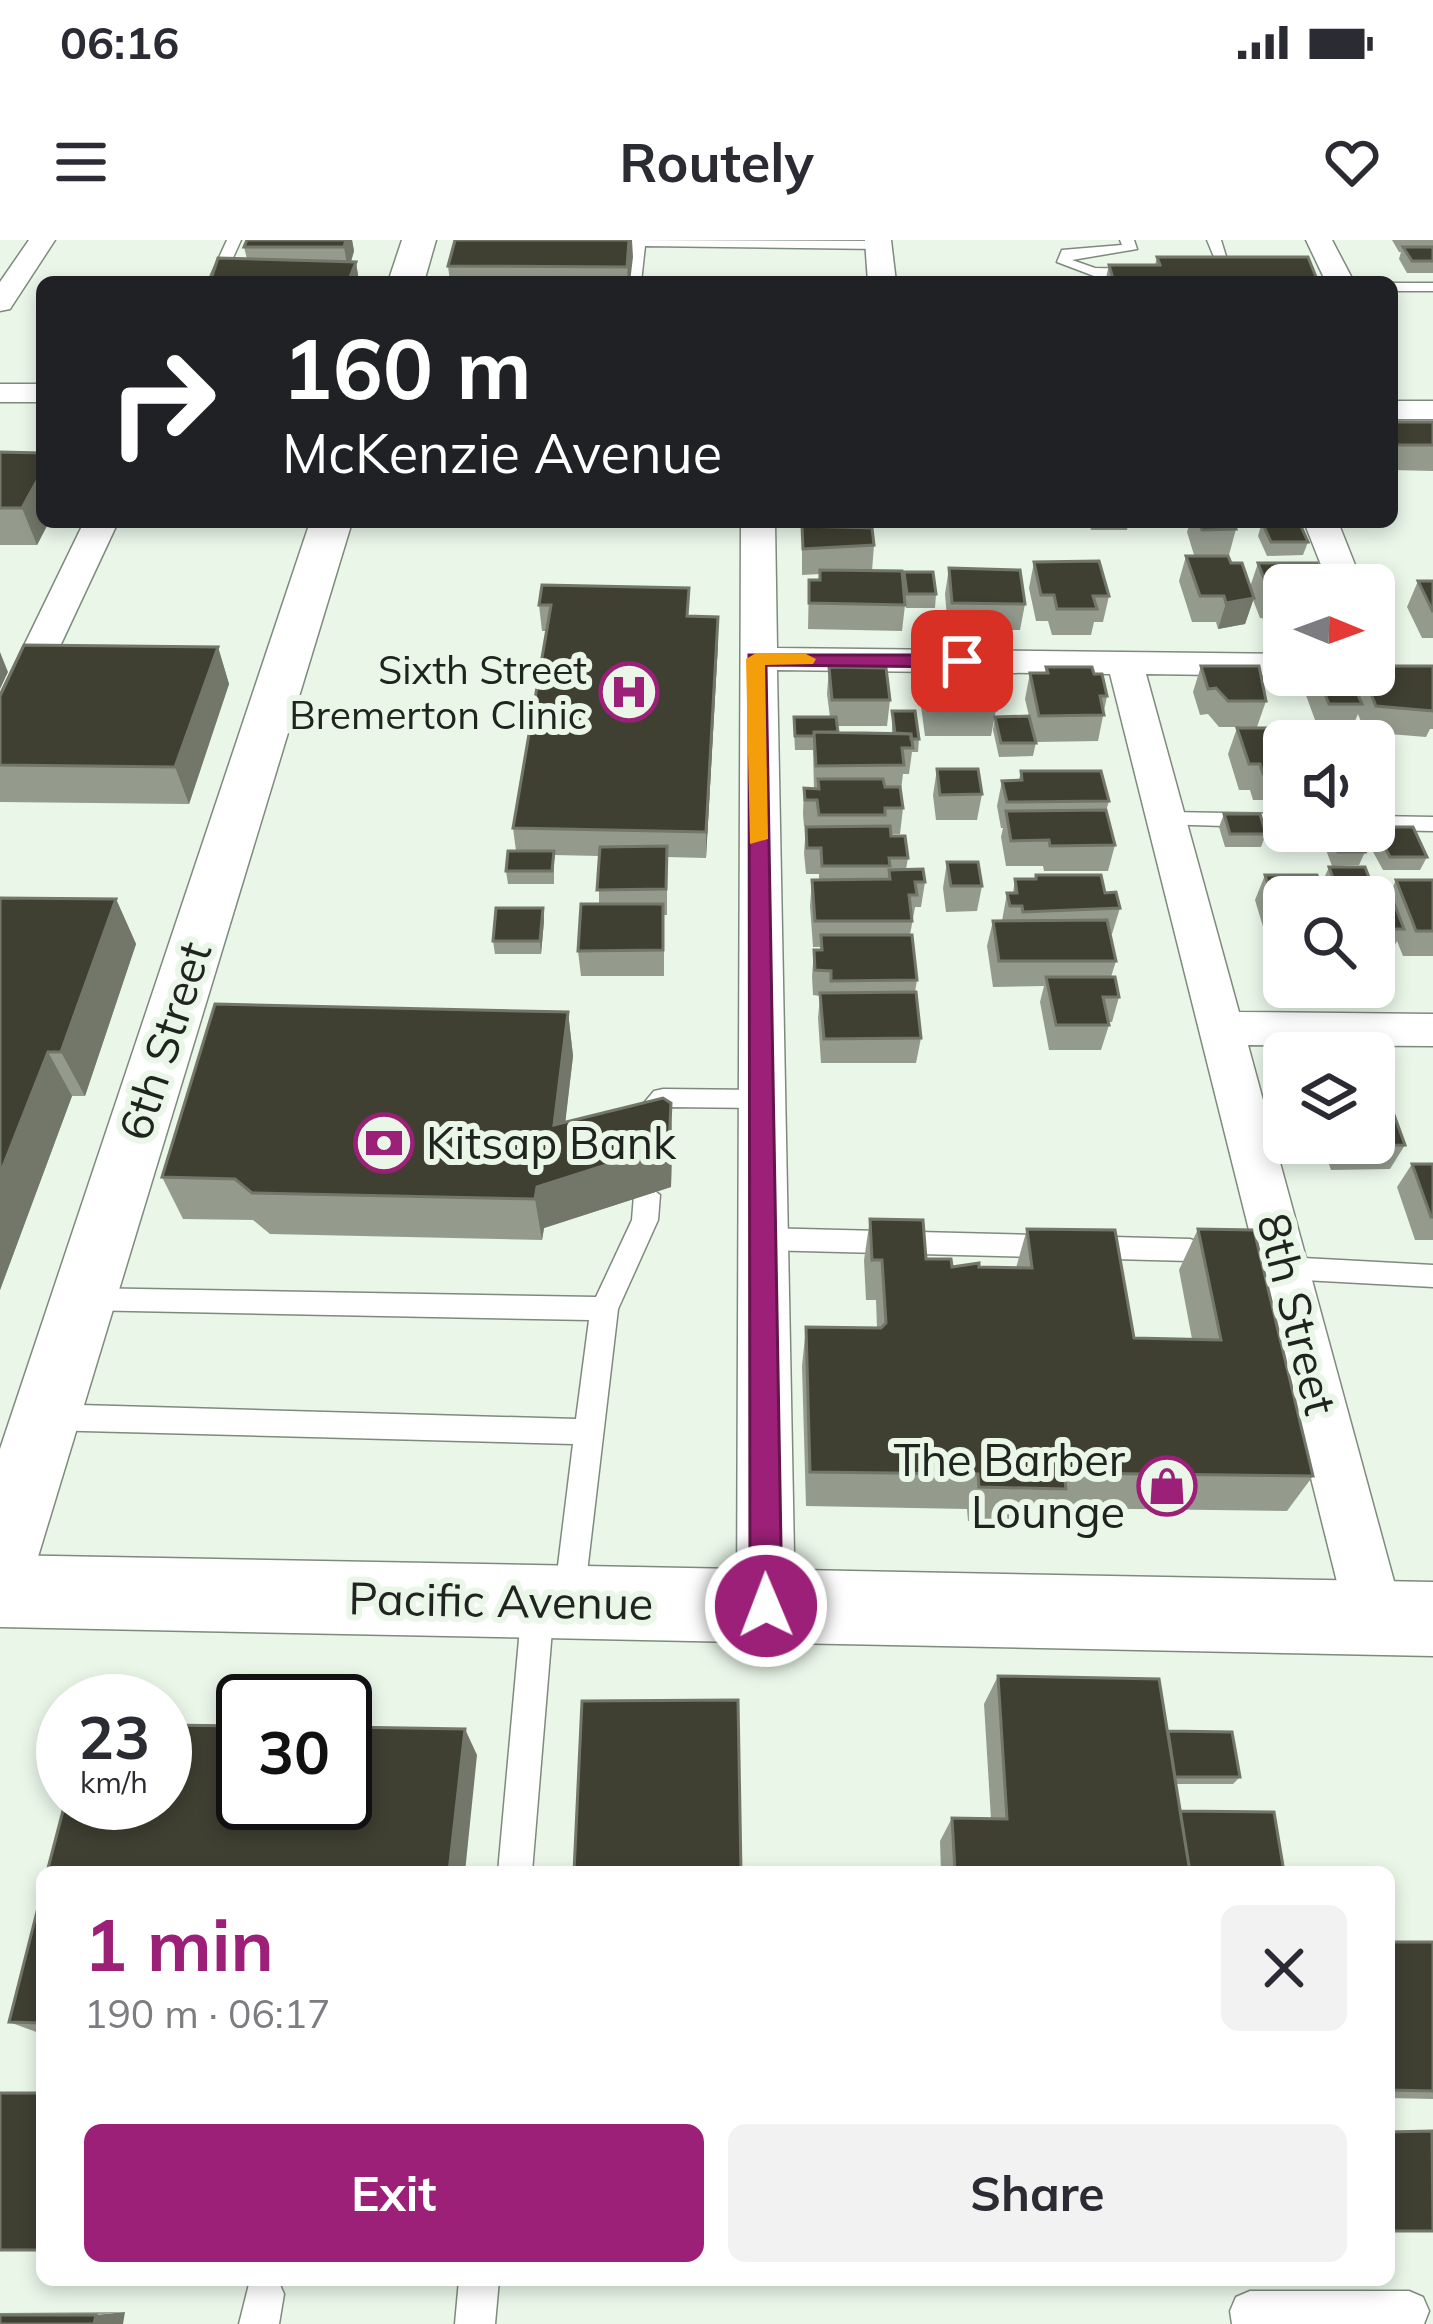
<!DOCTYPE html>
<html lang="en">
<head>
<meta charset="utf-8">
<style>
  body { margin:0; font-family:Mulish,sans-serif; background:#f2f2f3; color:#2b2b33; height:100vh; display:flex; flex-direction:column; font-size:45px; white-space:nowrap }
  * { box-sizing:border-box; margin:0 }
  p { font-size:39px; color:#7c7c81 }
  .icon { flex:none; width:66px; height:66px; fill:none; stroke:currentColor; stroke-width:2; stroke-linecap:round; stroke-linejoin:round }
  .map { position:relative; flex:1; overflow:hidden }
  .drawer { position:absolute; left:36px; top:1626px; width:1359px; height:420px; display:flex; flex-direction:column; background:#fff; border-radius:18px; box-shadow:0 6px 18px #0003 }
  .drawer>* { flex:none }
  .top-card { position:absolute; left:36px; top:36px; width:1362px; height:252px; border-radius:18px; box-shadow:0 6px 18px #0003; background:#202124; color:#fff; overflow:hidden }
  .needle { width:78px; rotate:91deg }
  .buttons { position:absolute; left:1263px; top:324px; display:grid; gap:24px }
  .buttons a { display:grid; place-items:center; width:132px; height:132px; border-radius:18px; background:#fff; box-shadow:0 6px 18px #0003; font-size:60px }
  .speed { position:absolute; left:36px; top:1434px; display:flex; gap:24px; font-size:60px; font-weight:700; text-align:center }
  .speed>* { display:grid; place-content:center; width:156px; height:156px; border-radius:50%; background:#fff; box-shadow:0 6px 18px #0003; line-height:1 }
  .speed small { font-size:30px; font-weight:400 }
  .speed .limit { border:6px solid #111; border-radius:18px; background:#fff; color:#111 }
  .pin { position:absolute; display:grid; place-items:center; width:102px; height:102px; color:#fff; margin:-51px; border-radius:24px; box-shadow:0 6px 18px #0006 }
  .me { position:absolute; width:132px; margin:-66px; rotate:359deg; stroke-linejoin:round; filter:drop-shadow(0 0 9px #0008) }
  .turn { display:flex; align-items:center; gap:42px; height:252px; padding:0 48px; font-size:54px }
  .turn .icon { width:156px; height:156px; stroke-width:2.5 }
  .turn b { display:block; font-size:84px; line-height:102px }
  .round { display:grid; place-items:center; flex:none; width:126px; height:126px; border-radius:18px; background:#f2f2f3 }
  .head { display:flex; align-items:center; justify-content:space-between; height:204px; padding:0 48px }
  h1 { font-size:72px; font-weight:700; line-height:90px; color:#9c2077 }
  .primary-button { display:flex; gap:24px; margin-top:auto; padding:24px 48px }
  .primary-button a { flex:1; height:138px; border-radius:18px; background:#9c2077; color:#fff; font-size:48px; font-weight:700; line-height:138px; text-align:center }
  .primary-button a+a { background:#f2f2f3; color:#2b2b33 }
  .status { display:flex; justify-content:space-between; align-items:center; height:84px; padding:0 60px; background:#fff; direction:ltr }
  .status svg { height:33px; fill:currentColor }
  header { display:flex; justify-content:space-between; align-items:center; height:156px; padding:0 48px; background:#fff; font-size:54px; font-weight:700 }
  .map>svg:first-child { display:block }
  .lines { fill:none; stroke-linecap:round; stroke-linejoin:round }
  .service-casing { stroke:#7f8a7e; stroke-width:3 }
  .minor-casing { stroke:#7f8a7e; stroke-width:3 }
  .tertiary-casing { stroke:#7f8a7e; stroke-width:3 }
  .secondary-casing { stroke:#7f8a7e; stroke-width:3 }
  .service { fill:#fff; fill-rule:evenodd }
  .minor { fill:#fff; fill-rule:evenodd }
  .tertiary { fill:#fff; fill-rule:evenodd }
  .secondary { fill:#fff; fill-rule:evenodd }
  .wall { fill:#949b8d }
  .shaded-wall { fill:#727769 }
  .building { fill:#3f4032; stroke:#727769; stroke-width:3 }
  .route { fill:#9c2077; stroke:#65154d; stroke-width:3 }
  .slow { fill:#f59e0b }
  .labels { text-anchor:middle; stroke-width:12; stroke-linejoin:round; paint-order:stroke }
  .far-poi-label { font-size:39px; fill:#20241f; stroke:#e9f6e8; text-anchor:end }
  .street-label { font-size:45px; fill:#20241f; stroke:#e9f6e8 }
  .poi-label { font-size:45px; fill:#20241f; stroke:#e9f6e8; text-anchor:start }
</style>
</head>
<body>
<div class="status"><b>06:16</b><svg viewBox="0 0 49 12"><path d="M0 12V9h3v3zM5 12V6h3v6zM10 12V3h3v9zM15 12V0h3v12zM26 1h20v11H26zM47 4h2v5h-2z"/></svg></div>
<header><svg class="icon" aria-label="menu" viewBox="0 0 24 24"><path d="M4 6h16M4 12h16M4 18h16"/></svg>Routely<svg class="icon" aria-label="heart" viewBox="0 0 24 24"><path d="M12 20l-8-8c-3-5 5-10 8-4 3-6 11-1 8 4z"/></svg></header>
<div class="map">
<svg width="1433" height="2084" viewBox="0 0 1433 2084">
  <rect width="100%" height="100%" fill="#e9f6e8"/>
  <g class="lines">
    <!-- service casing -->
    <g class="service-casing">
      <path id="service" d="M227,0H241L222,42H208Z
        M632,0L879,1L886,5L879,9L645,6L641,42H627Z
        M1120,0H1134L1137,9L1072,20L1095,28L1139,29L1144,30V36H1094L1057,22L1062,10L1122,5Z
        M1207,0H1221L1232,36H1222Z
        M1392,43H1433V51H1392Z
        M1168,572L1284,574V588L1160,584V574Z
        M1374,576L1433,577V591L1374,590Z
        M663,849L761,850L773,859L761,868L669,867L662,873L658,896H640L638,870L654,851Z
        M647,945L660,955L658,980L618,1069L584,1358L580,1368L569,1373L558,1368L554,1358L573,1204L45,1190L35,1186L31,1177L35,1168L45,1164L576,1179L589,1080L82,1070L72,1067L68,1059L72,1051L82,1048L596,1057L632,980L634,955Z
        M762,988L1190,999L1199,1002L1203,1010L1199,1018L1190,1021L762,1010L753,1007L749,999L753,991Z
        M1285,1017L1433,1025V1047L1285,1039L1276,1036L1272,1028L1276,1020Z
        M538,1351L549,1356L554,1366L532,1632H498L522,1366L527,1356Z
        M250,2040H278L284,2054L279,2084H239Z
        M459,2040H499L495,2084H455Z
        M1250,2051H1409L1423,2057L1429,2071L1424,2084H1232L1230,2071L1236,2057Z"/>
    </g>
    <!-- minor casing -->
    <g class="minor-casing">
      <path id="minor" d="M29,0H55L10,69L0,71V42Z
        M865,0H891L896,42H868Z
        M1306,0H1332L1354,42H1326Z
        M0,144H42V162H0Z
        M1392,161H1433V179H1392Z
        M84,282H118L19,494L0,506V455Z
        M741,282H775L777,408L1284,414V436L1146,434L1239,772L1433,774V806L1248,805L1404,1378L1396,1398L1375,1406L1354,1398L1346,1378L1110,434L777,430L795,1366L787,1386L766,1394L745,1386L737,1366Z
        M1304,282H1338L1363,345H1329Z"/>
    </g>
    <!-- tertiary casing -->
    <g class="tertiary-casing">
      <path id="tertiary" d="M0,1315L1433,1342V1416L0,1387Z"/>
    </g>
    <!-- secondary casing -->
    <g class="secondary-casing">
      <path id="secondary" d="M402,0H436L424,42H388Z
        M310,282H352L37,1320L26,1345L0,1355V1209Z"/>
    </g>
    <!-- service -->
    <use href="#service" class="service"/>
    <!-- minor -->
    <use href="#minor" class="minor"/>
    <!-- tertiary -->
    <use href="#tertiary" class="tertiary"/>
    <!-- secondary -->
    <use href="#secondary" class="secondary"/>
  </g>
  <!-- wall -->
  <path class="wall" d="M247,0H352L354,11L351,22H356L359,42H210L247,19L244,7Z
    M455,0H632L630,42H450L448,26Z
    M1392,0H1433V33H1407L1399,19L1401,12H1399Z
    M1157,17L1318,42H1105L1109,25H1155Z
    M1392,182H1433V231L1392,230Z
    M0,212L42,213V282H49L37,305H0Z
    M796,282H996L995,286H796Z
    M1089,282H1129L1127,290H1091Z
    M1190,282H1234L1236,289L1229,315H1194L1187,292Z
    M1262,282L1308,302L1303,315L1267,316L1258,296Z
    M802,286L874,305L872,331L903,345L904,332L936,354L935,368H906L904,350L905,365L902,391L808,389L809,340H820V334L802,335Z
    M1186,316L1231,323L1250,347L1258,323L1284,345V381L1260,378L1253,360L1245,384L1218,389L1216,382H1192L1179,341Z
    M1034,322L1109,356L1103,382H1094L1091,395H1052L1048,381H1036L1029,348Z
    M949,328L1025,364L1020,390L948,389L945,354Z
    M1418,341H1433V398H1422L1407,367Z
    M539,365L689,376L718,403L706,618L667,617V675H664V736H581L578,711L599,664V616L554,615V644H508L506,631L516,611L513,588L547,391H542Z
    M218,407L229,444L189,564L0,562V456Z
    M923,425L996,470L991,496H925L919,451Z
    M1201,426L1266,461L1257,487H1219L1208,474L1200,475L1193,452Z
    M1433,426V489H1430L1426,497L1365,492L1358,474L1351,490H1325L1284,501V560H1253L1250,550H1239L1228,514L1237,488H1318L1304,450L1309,435H1349L1353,442L1356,435H1374Z
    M829,427L890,460L887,486H837L838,492L892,493V471L919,499L918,512H912L909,534H903L901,550L903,568L900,594H890L908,618L906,629L925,642L921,667H915L910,695L917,740L915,752L921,798L916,823H821L818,778L820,756L813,755L812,736L814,710H820V707H813L810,666L812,640H819V634H806L804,613L806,587H816L804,586L803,574L804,548L814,549L813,510H795L794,491V477H830L827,454Z
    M1046,427L1094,434L1107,456L1098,501L1036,502L1033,516L999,517L993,490L995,477L1029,476L1025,459L1030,433H1045Z
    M937,529L982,554L977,580H936L933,555Z
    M1021,531L1109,561L1106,571L1115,605L1108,631H1044L1043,626H1006L1001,597L1003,588H1001L997,566L1002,541L1019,540Z
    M1224,574L1266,594L1261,607H1225L1219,587Z
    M1325,591H1356L1365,612L1359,625L1332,626L1322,599Z
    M1371,591L1427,617L1420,630H1383L1367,601Z
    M947,622L982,646L977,671L946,672L943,648Z
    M1329,627L1370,640L1390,653L1396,640H1433V716H1403L1397,701L1390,714H1374V657H1284V710H1270L1255,660L1265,635L1321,645Z
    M1036,635L1105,653L1120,668L1112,694H1110L1116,721L1111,737L1119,757L1112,782H1109V785L1101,810H1049L1040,762L1044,746L993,747L987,706L993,681H1002L1007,653H1013L1015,639H1035Z
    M0,658L116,659L136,704L85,856H72L0,1050Z
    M543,668L544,681L541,714H495L493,701Z
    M568,772L573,816L565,882L672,906L671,947L544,988L542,1000L270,994L253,980L183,979L162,937Z
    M1322,903H1374L1405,905L1390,929L1331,930Z
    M1412,924H1433V1000H1415L1397,947Z
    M870,979L926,1019L952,1027L1016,1028L1027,989L1134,1098L1192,1099L1179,1030L1198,989L1313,1236L1287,1271L1057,1268L1050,1283L968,1281L967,1269L806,1266L802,1126L806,1087L877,1088L876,1060H866L864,1020Z
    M998,1436L1168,1491L1240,1537L1233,1544H1176L1180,1571L1284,1632H941L940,1601L952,1578L991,1579L984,1464Z
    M42,1652V1794L9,1782Z
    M1389,1702H1433V1859L1389,1858Z
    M125,2072L0,2084V2073Z"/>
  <!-- shaded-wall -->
  <path class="shaded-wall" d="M346,0H352L354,11L348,31L344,7Z
    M629,0H632L633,17L630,42H627Z
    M356,22L359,42H348Z
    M38,239L42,249V282H49L37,305L22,268Z
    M1254,358L1245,384L1218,389L1226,363Z
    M718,377V403L706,618V592Z
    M218,407L229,444L189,564L175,527Z
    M0,412L8,432L0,449Z
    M116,659L136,704L85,856L61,812Z
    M543,668L544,681L541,714L540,701Z
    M568,772L573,816L560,928L554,885Z
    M48,812L72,856L0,1050V934Z
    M671,863L672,906L671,947L544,988L542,1000L535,959L537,947Z
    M465,1489L477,1515L465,1632H449Z
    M125,2072L123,2084H94L96,2075Z"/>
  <!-- building -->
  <path class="building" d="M247,0H346L344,7H244Z
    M455,0H629L627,27L448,26Z
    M1403,7H1433V21H1412Z
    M1157,17H1308L1318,42H1114L1109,25H1160Z
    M218,18L356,22L348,42H210Z
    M1392,182H1433V205H1395L1392,198Z
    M0,212L42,213V239H38L22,268H0Z
    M1199,282H1234L1236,289L1202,290Z
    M1262,282H1299L1308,302H1271Z
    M802,286L872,288L874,305L803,309Z
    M1186,316H1228L1231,323H1242L1254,358L1226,363L1224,356H1200Z
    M1099,321L1109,356H1093L1097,369H1057L1054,355H1041L1034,322Z
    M1258,323H1317L1326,345H1284V354L1269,352Z
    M949,328L1020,330L1025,364L952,363Z
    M820,330L902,331L905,365L809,363V340H820Z
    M904,332H933L936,354H907Z
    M1418,341H1433V372Z
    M542,345L689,348L687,376L718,377L706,592L513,588L551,365H539Z
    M24,405L218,407L175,527L0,525V456Z
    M923,425H966L967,433L990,434L996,470H928Z
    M1201,426H1259L1266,461H1228L1216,448L1208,449Z
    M1374,426H1433V471L1376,466L1363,435H1374Z
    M829,427L886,428L890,460H832Z
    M1046,427H1092L1094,434H1102L1107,456H1100L1104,475L1039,476L1030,433H1048Z
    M1317,435H1349L1362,464H1329Z
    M892,471H915L919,499H911V494L895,493Z
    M1029,476L1036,503H1001L995,477Z
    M794,477H836L838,492H814V496H795Z
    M1237,488H1324L1329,501H1284V534H1263L1260,524H1249Z
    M814,492L911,494L913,508H902L904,525L816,526Z
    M937,529H978L982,554L940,555Z
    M1021,531H1101L1109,561L1007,562L1002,541L1022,540Z
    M818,539H883L885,547H900L903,568H885V575H819L817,560H805L804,548L819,549Z
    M1106,570L1115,605L1050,606L1049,600L1011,601L1006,571Z
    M1224,574H1260L1266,594H1230Z
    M890,586L891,596H905L908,618H889L890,626H822L821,608H807L806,587Z
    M1374,587H1413L1427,617H1390Z
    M1330,591H1356L1365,612H1338Z
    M667,606L666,649L597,650L600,607Z
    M508,611H554L552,631H506Z
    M947,622H978L982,646H951Z
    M1329,627H1365L1370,640H1385L1404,689H1374V657H1340Z
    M923,629L925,642H915L917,655H909L912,681H815L812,640L890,639L889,630Z
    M1036,635H1101L1105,653L1116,652L1120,668L1023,672L1022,666H1010L1007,653H1017L1015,639H1036Z
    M1265,635H1317L1325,657H1284V685H1281Z
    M1396,640H1433V691H1416Z
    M0,658L116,659L61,812H48L0,934Z
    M581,664H663V710L578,711Z
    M496,668H543L540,701H493Z
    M1107,680L1116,721H999L993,681Z
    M821,695H912L917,740L831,741V731L815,730L814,710H822Z
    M1046,737H1115L1119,757H1103L1109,785H1056Z
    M916,752L921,798L824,799L820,753Z
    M215,764L568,772L554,885L663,858L671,863L669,905L537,947L535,959L252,953L235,939L162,937Z
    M1374,828H1377L1405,905L1344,906L1343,903H1374Z
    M1412,924H1433V977H1431Z
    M870,979L923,980L926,1019H951L952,1027L979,1023V1027L1032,1028L1027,989L1115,990L1134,1098L1221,1100L1198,989L1254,990L1313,1236L1064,1233L1066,1249L979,1247L978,1234L810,1232L806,1087L881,1088L886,1083L882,1020H872Z
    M998,1436L1159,1439L1190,1632H955L952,1578L1007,1579Z
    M738,1460L741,1632H574L582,1461Z
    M165,1485L243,1486V1563H345V1487L465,1489L449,1632H47L65,1563H165Z
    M1168,1491L1232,1492L1240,1537H1175Z
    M1180,1571L1274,1572L1284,1632H1190Z
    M42,1652V1783L9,1782Z
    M1389,1702H1433V1851L1389,1850Z
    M0,1853H42V2010H0Z
    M1432,1891L1433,1991H1389V1892Z
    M0,2075H96L94,2084H0Z"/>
  <!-- route -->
  <path class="route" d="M749,415H962L972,421L962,427L766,425L782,1366L777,1376L766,1381L755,1376L750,1366Z"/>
  <!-- slow -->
  <path class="slow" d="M806,414L816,419L813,424L765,425L768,599L750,604L746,419L756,413Z"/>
  <!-- icons -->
  <defs>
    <g id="hospital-ring" transform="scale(3)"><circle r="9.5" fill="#e9f6e8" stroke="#9c2077" stroke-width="1.5"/><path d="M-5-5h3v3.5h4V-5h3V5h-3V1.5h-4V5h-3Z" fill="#9c2077"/></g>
    <g id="bank-ring" transform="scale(3)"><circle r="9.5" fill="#e9f6e8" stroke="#9c2077" stroke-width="1.5"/><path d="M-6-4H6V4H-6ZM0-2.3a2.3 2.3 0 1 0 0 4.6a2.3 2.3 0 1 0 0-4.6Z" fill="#9c2077"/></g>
    <g id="shop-ring" transform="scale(3)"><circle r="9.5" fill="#e9f6e8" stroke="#9c2077" stroke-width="1.5"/><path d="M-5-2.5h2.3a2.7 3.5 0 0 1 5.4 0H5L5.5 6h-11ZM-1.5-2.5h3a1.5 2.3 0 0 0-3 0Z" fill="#9c2077"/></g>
  </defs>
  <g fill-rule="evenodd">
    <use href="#hospital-ring" x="629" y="452"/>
    <use href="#bank-ring" x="384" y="903"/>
    <use href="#shop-ring" x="1167" y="1246"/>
  </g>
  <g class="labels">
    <!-- far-poi labels -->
    <g class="far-poi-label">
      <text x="587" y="444">Sixth Street<tspan x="587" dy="45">Bremerton Clinic</tspan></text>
    </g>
    <!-- street labels -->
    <g class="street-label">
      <text transform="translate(165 801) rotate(-72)" y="16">6th Street</text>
      <text transform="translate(1297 1074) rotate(76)" y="16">8th Street</text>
      <text transform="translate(501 1361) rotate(1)" y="16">Pacific Avenue</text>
    </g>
    <!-- poi labels -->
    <g class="poi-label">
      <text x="426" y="919">Kitsap Bank</text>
      <text x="1125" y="1236" text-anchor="end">The Barber<tspan x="1125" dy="52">Lounge</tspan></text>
    </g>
  </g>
</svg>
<div class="buttons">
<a><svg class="needle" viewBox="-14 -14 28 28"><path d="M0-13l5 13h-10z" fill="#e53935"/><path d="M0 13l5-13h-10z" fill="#7c7c81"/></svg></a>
<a><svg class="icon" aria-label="sound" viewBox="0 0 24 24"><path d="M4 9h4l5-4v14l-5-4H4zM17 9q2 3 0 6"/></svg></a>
<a><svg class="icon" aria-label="search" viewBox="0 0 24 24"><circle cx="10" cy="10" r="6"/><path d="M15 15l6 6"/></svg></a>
<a><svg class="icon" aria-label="layers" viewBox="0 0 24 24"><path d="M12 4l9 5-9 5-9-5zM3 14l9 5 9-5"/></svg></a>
</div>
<div class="speed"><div>23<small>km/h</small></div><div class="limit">30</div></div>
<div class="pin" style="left:962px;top:421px;background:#d93025"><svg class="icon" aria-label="arrive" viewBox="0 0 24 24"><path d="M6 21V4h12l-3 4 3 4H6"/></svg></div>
<svg class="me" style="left:766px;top:1366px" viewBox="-20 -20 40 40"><circle r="17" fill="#9c2077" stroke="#fff" stroke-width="3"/><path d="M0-11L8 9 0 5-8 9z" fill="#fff"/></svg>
<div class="top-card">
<div class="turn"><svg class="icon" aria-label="right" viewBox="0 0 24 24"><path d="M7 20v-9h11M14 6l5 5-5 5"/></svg><div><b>160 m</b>McKenzie Avenue</div></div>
</div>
<section class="drawer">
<div class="head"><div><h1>1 min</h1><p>190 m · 06:17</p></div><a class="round"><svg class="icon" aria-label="close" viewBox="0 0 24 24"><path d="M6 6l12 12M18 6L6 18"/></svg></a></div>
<div class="primary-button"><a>Exit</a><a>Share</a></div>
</section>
</div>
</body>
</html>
